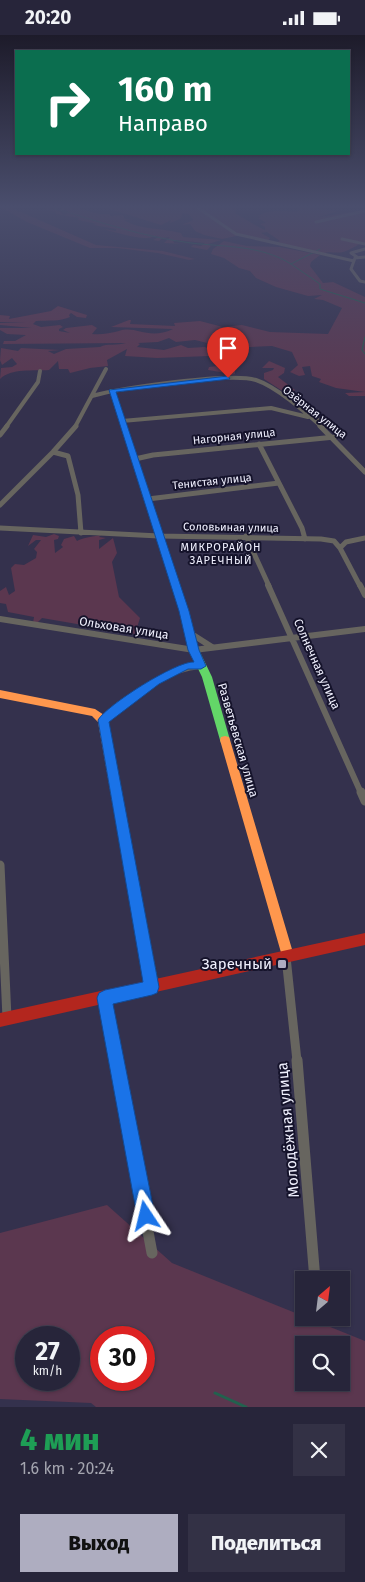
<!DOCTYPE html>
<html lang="ru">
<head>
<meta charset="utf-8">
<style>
  body { margin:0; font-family:"Fira Sans",sans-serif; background:#333145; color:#f1f3f6; height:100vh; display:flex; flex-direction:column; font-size:19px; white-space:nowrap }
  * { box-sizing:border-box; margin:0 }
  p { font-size:16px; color:#a4a5af }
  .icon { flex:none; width:28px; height:28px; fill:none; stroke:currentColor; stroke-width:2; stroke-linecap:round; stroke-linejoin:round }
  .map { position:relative; height:1372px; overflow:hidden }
  .sheet { display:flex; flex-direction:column; background:#27253a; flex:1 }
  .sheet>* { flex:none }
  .banner { position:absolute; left:15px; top:15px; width:335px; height:105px; border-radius:0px; box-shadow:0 1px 4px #0004,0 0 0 1px #434254; background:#0b6e4f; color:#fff; overflow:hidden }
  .needle { width:32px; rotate:28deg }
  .tools { position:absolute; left:295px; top:1236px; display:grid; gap:10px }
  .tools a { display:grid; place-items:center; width:55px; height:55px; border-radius:0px; background:#27253a; box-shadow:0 1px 4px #0004,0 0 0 1px #434254; font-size:25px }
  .speed { position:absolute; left:15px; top:1291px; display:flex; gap:10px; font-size:25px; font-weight:700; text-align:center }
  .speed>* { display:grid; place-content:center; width:65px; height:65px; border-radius:50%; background:#27253a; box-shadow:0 1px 4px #0004,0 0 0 1px #434254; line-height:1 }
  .speed small { font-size:12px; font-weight:400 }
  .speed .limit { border:8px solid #d22; background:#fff; color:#111 }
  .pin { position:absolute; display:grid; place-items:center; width:42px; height:42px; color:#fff; margin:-51px -21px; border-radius:50% 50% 50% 0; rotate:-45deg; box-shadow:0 0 5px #0007 }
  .pin .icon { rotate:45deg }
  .me { position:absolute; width:55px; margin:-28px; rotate:350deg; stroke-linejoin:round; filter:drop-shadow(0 0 4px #0008) }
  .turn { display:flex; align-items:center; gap:18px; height:105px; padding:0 20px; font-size:22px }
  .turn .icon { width:65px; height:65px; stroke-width:2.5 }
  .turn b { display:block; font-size:35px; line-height:42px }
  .round { display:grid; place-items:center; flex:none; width:52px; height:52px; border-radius:0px; background:#333145 }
  .headline { display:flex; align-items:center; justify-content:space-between; height:85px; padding:0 20px }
  h1 { font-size:30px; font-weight:800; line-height:38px; color:#1e9e55 }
  .cta { display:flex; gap:10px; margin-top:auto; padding:10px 20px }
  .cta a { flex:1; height:58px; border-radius:0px; background:#aeadc0; color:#111; font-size:20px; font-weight:800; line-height:58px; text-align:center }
  .cta a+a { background:#333145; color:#f1f3f6 }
  .status { display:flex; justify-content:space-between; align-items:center; height:35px; padding:0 25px; background:#27253a; direction:ltr }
  .status svg { height:14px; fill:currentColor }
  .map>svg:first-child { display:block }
  .green { fill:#5b374f; fill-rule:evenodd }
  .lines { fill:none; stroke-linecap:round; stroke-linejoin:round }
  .stream-far1 { stroke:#22614e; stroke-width:1 }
  .stream { stroke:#22614e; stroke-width:3 }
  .street-far5 { stroke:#67655f; stroke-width:3 }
  .street-far4 { stroke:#67655f; stroke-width:4 }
  .street-far3 { stroke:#67655f; stroke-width:5 }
  .street-far2 { stroke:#67655f; stroke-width:6 }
  .street-far1 { stroke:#67655f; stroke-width:9 }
  .street { stroke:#67655f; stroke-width:11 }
  .fast { fill:#63d668; fill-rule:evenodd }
  .slow { fill:#ff974d; fill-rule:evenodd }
  .jam { fill:#b3261e; fill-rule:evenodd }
  .route { fill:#1a73e8; stroke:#114b97 }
  .poi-dot { fill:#aeadc0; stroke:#15132b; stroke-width:2 }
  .labels { text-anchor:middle; stroke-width:4; stroke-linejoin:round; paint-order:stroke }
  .far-street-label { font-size:11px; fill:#f0f0fe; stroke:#15132b }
  .far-neighbourhood-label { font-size:11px; letter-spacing:1px; fill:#f0f0fe; stroke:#15132b }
  .street-label { font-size:12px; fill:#f0f0fe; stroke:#15132b }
  .near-poi-label { font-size:15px; fill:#f0f0fe; stroke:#15132b; text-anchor:end }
  .near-street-label { font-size:15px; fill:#f0f0fe; stroke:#15132b }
</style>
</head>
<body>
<div class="status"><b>20:20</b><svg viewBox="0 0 49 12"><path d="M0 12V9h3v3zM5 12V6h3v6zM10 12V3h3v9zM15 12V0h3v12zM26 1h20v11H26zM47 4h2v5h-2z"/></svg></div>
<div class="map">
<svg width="365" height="1372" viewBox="0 0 365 1372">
  <rect width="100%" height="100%" fill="#34314d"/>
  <!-- green -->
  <path class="green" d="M2,173H12L96,210L163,216L195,224L189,225L158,218L117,213H90L27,187Z
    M47,173L60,176L63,180L67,179L68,176L61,175L62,173H79L99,179H110V181L123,180L125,184H133L124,185C140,195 162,193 181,198L183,202L221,205L208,209L211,211L207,215L191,212L193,210L201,211L205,208L176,205L173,206L174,208L184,209L164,208L170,202L162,203L159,206L153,205L159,202C153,200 153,203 147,203C139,204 112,197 104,194L116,196V194L93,190L97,189L78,185L79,183L56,179V177L45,174Z
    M106,173H257H236L235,178C238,180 263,195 265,195V192L260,189L266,188L258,183L261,182L258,181C271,173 285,177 299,176L297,173H322L314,174L338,176L319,182L365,175V209H359C355,212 347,216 343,217C335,219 329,215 322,219L277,207L280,206L267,197L261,198L270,203L268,206L241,200L222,204L204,200L195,196L190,189L182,190L193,185L189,179L183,178L180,184L170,188L171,185L161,190Z
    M224,206L247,211L280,212L320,220L311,227L310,231L323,248L333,247L365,262V361H349L345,358L365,357L336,353L319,347L321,344L312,341L310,331L302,332L305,340L299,341L290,337L298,330L292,317L272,311L228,313L195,305L176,307L169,303L158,307L138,308L140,309L137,312L164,315L181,310L188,313L205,312L213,316L224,312L222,316L246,324L235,334V339L228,341L226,338L208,335L209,332L226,330L216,328L209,321L157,323L125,321L127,314L107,325L108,331L90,333L70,338L68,334H59L58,326L49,335C34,336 11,333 0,344L1,333L12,332L17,329L12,323L2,330L0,325L1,313L18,316L21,313L60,315L48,316L54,319L66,314L100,312C107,308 117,311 126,308L3,309L4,306H15L26,300L7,299L0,295V293H32L0,290V288H26L0,287V280L10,281L9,284L51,276L58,271L87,280L86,283L77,282L71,278L69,280L70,282C59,287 49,285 36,286L33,289L41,292L60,290L63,292L59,294V296L70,298L63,295L66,293L92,290L97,293L92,299C102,300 110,298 119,296C136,290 148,306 173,294L111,292L129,285H131L130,289L175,291L174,288L200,286L223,292L242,290L270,297L328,299L342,273L323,265L314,264L322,260L308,261L276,252L256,243L250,236L239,233L224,223L211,219L213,214Z
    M269,326L285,333L284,338L278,342L295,355L291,358L284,357L264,344V338L273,335L274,333H262Z
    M54,499L59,501L58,504L54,505L55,518L63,512L61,510L64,504L74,501L77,506C81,503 96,501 101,500L99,502L106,503L99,505V514L113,503L117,518L112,527L119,562L140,583L135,599L42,583L38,587L33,588L34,582L8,577L6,569L0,568V556L6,552L9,560L15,556L11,533L15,529L24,530L36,523L37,517L34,514L41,505H36L28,511L33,500L46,502Z
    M107,1170L172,1228L365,1306V1372H96L91,1368L0,1364V1198ZM26,1302H69V1345H26ZM101,1302H144V1345H101ZM304,1310H341V1348H304Z"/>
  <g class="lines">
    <!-- stream-far1 -->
    <path class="stream-far1" d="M54,173C99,187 144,202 191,208C225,212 261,210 291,229
      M320,214L291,229L320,249V254L365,268
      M365,302L362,315L365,319"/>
    <!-- stream -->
    <path class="stream" d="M215,1358L246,1372"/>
    <!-- street-far5 -->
    <path class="street-far5" d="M198,173L236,199L354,226
      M316,187L365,176
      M342,204L365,209
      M357,222L351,218L365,214
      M365,222L355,223L351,234L360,246L365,247"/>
    <!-- street-far4 -->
    <path class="street-far4" d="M92,361C120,353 231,337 256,345C277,352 305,377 322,392
      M318,385L334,391
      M122,386L271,373L308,382
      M6,392L38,347L40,336
      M75,392L106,334"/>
    <!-- street-far3 -->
    <path class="street-far3" d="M320,391L365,437
      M0,400L7,391
      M259,409L302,493L305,504
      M53,417L68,421L78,460L81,498
      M135,424L153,420L335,402
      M148,464L279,448
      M0,470L53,417L76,391
      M0,493L159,501L321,504L334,506L340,513L346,507L365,503
      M246,501L269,551
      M340,513L360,551"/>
    <!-- street-far2 -->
    <path class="street-far2" d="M268,550L361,758
      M360,550L365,560
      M0,584L194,615L365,594
      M190,598L212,612
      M103,685C133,662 161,634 201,631"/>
    <!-- street-far1 -->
    <path class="street-far1" d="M361,757L365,766
      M0,830L7,983
      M286,922L297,1026
      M105,963L117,1026"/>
    <!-- street -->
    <path class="street" d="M116,1025L152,1218
      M297,1025L315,1245"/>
    <!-- fast -->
    <path class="fast" d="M110,354L115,355L188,576L199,615L212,642L230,705L229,708H221L220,705L202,642L189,615L180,576Z
      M134,850L138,851L140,855L159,952L157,957L152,959L147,957L145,952L128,855L130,851Z"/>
    <!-- slow -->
    <path class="slow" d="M0,655L95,674L107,682L140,855L138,859L134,860L130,859L128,855L98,687L92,681L0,663Z
      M225,701L229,702L230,705L294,921L293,925L288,927L283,925L282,921L220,705L221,702Z"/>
    <!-- jam -->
    <path class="jam" d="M365,898V910L0,992V978Z"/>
  </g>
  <!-- sky -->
  <linearGradient id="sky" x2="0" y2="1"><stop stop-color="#1d1b2a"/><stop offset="0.47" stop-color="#4a4e6d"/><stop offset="1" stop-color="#4a4e6d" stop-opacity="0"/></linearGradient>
  <rect width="365" height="365" fill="url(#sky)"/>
  <!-- route -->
  <path class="route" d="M228,341L230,344L116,357L189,576L199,615L206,631L201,634H188L159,649L109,687L159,952L157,958L152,960L113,969L155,1181L152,1187L146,1190L139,1187L137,1181L97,963L99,958L105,955L143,947L98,685C107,670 176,626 194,627L188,615L179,576L109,355Z"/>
  <!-- markers -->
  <rect class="poi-dot" x="277" y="924" width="10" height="10" rx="2.5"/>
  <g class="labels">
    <!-- far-street labels -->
    <g class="far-street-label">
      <text transform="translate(315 377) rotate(38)" y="4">Озёрная улица</text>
      <text transform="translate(234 401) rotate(-6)" y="4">Нагорная улица</text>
      <text transform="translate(212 446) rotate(-6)" y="4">Тенистая улица</text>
      <text transform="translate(231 492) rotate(1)" y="4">Соловьиная улица</text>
    </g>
    <!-- far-neighbourhood labels -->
    <g class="far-neighbourhood-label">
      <text x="221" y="516">МИКРОРАЙОН<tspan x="221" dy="13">ЗАРЕЧНЫЙ</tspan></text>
    </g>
    <!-- street labels -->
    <g class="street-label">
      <text transform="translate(124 593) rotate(9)" y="4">Ольховая улица</text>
      <text transform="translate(317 629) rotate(66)" y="4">Солнечная улица</text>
      <text transform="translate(238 705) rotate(74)" y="4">Разветьевская улица</text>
    </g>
    <!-- near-poi labels -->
    <g class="near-poi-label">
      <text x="272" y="934">Заречный</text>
    </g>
    <!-- near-street labels -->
    <g class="near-street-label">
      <text transform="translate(288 1095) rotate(-95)" y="5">Молодёжная улица</text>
    </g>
  </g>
</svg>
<div class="tools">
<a><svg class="needle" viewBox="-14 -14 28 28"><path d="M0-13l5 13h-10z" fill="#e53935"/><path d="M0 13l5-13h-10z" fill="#a4a5af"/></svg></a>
<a><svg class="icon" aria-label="search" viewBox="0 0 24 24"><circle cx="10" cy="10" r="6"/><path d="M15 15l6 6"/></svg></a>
</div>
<div class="speed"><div>27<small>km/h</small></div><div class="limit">30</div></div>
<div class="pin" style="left:228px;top:343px;background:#d93025"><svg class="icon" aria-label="arrive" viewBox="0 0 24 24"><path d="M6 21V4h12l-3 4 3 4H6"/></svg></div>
<svg class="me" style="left:146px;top:1181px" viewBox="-20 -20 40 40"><path d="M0-17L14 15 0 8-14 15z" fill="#1a73e8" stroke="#fff" stroke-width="4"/></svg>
<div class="banner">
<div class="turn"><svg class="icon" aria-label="right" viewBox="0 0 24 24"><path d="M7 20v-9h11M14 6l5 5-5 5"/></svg><div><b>160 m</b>Направо</div></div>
</div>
</div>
<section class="sheet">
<div class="headline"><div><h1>4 мин</h1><p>1.6 km · 20:24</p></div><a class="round"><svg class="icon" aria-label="close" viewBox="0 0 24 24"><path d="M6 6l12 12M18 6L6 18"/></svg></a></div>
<div class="cta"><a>Выход</a><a>Поделиться</a></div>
</section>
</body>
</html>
